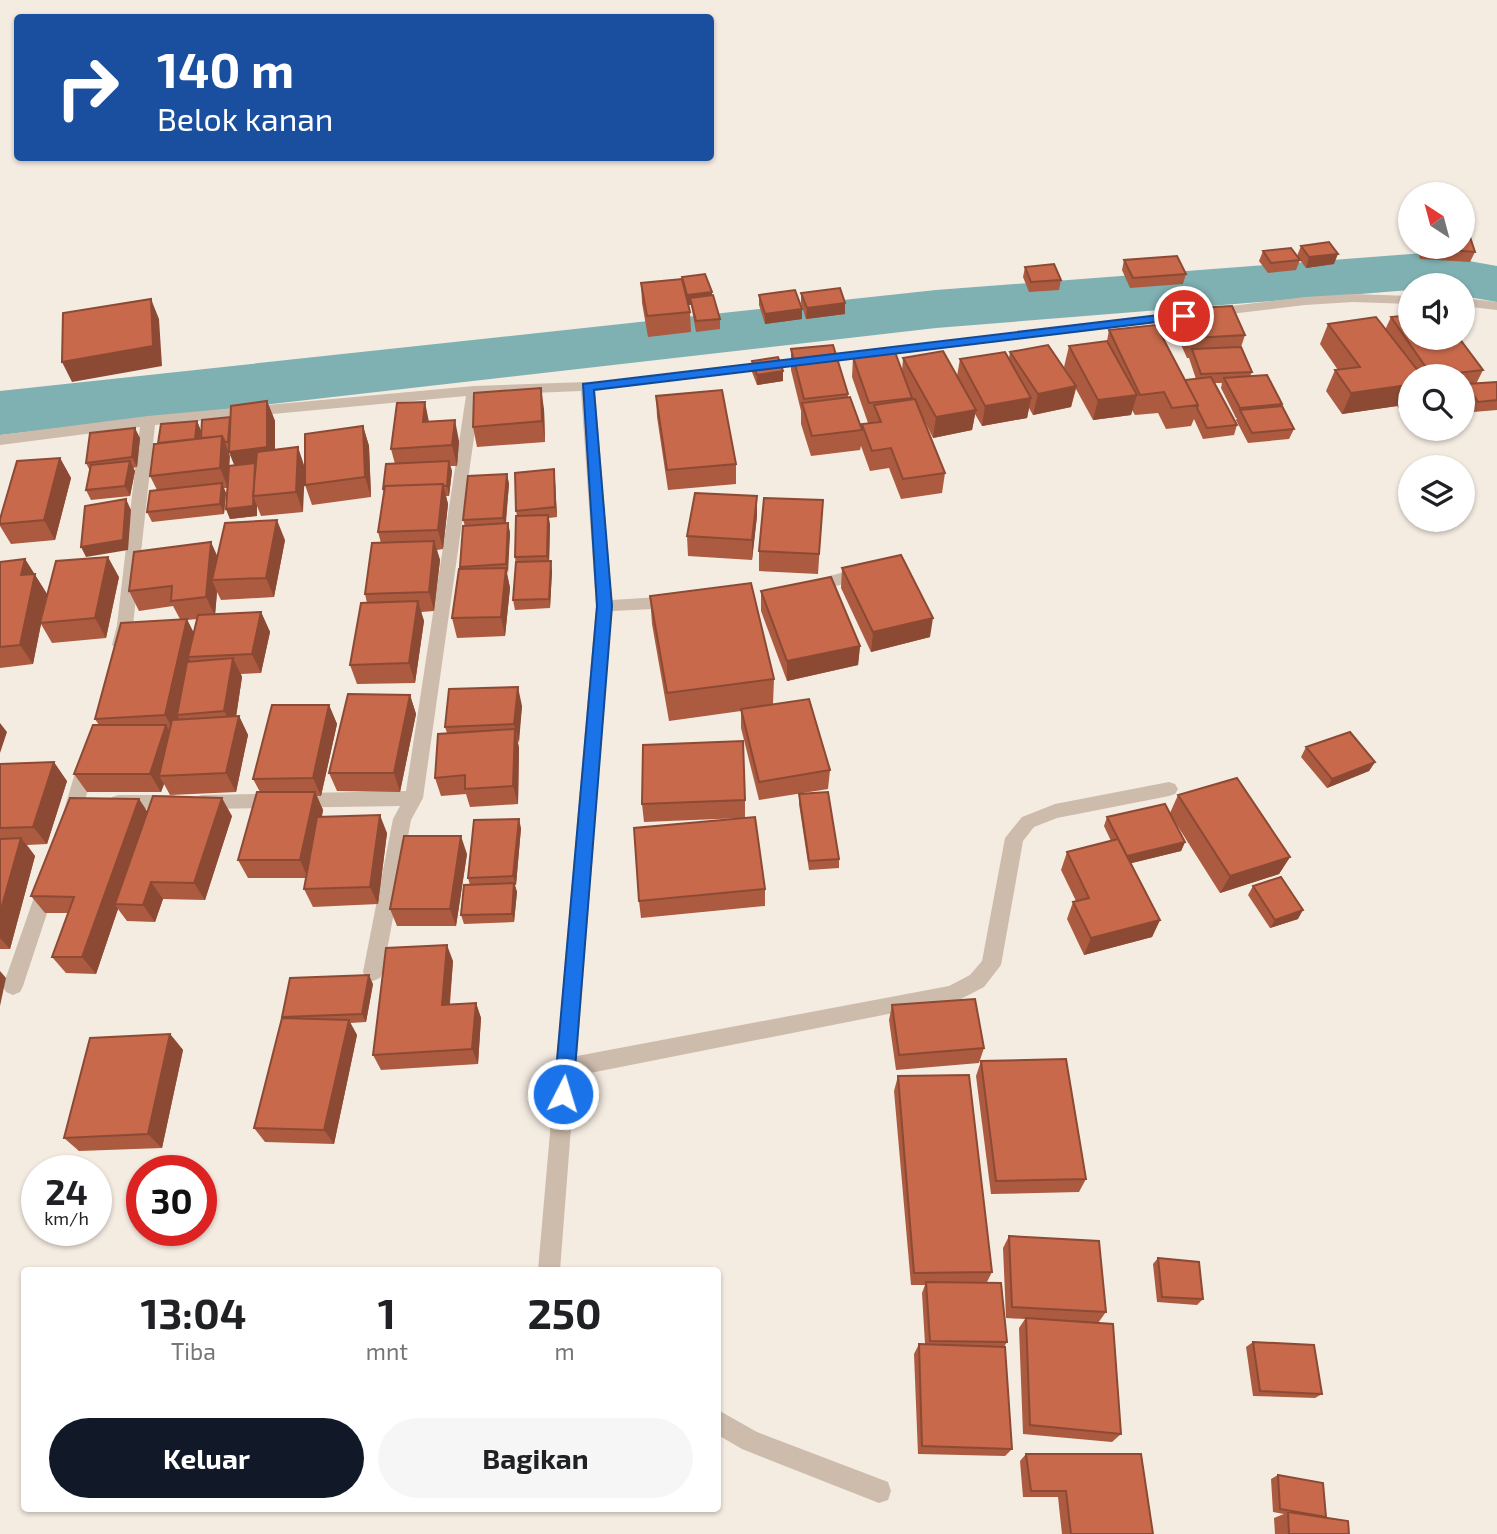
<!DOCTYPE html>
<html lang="id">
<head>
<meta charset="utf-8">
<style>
  body { margin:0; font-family:"Exo 2",sans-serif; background:#f6f6f6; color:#202124; height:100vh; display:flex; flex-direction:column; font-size:26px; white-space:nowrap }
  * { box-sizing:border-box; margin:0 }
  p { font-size:23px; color:#757577 }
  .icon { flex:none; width:38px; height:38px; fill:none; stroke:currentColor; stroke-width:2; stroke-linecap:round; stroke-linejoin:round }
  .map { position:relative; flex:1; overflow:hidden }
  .sheet { position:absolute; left:21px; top:1267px; width:700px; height:245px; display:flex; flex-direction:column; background:#fff; border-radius:7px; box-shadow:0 2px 5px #0004 }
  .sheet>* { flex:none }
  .guide { position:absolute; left:14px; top:14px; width:700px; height:147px; border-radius:7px; box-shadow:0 2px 5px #0004; background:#1a4fa0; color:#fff; overflow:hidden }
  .needle { width:46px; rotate:324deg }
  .tools { position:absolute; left:1398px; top:182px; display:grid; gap:14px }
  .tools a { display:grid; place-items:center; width:77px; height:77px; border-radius:50%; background:#fff; box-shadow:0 2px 5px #0004; font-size:35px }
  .speed { position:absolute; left:21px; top:1155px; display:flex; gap:14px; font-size:35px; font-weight:700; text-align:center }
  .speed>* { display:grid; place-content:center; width:91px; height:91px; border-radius:50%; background:#fff; box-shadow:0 2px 5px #0004; line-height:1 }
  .speed small { font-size:18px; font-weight:400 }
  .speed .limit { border:10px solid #d22; background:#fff; color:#111 }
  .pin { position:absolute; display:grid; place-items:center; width:60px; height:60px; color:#fff; margin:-30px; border:4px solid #fff; border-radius:50%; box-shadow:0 2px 7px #0007 }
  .me { position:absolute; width:77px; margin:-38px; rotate:5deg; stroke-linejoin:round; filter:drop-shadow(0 0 5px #0008) }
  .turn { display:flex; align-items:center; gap:24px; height:147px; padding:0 28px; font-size:32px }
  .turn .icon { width:91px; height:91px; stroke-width:2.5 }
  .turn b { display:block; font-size:49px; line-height:60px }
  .eta { display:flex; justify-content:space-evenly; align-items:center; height:119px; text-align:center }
  .eta b { font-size:42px; font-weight:700; line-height:49px }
  .cta { display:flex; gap:14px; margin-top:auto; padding:14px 28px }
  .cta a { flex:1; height:80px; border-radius:42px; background:#111827; color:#fff; font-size:28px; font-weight:700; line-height:80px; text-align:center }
  .cta a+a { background:#f6f6f6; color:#202124 }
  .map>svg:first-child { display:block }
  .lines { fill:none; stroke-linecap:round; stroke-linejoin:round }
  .river { fill:#7fb0b2; fill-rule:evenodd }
  .street { fill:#cdbbac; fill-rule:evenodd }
  .wall { fill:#ac5a40; fill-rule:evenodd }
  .shaded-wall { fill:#8c4a34 }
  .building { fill:#c8694b; stroke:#8c4a34; stroke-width:2 }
  .route { fill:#1a73e8; stroke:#114b97; stroke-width:2 }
</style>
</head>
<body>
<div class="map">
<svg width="1497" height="1534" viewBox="0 0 1497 1534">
  <rect width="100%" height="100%" fill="#f4ebe1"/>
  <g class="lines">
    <!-- river -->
    <path class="river" d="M1424,253L1497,266V302L1463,296V285H1410V290L936,328L0,435V391L936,290Z"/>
    <!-- street -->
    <path class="street" d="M1353,294L1410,296V304L1353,302L1305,305L595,390L612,600L674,596L682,602L674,608L612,611L577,1056L949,986L970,975L982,961L1005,838L1022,817L1055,804L1169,782L1175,784L1178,789L1175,794L1169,796L1057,818L1034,827L1023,841L1001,965L984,987L959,1000L575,1076L560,1270H538L596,606L581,391L480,395L423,798L411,820L383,972L380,978L373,981L366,978L363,972L393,819L400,806L202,809L196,807L193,802L196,797L202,795L406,791L466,396L155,425L133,625L128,645L120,651L112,645L117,625L140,427L0,445V435L148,416L474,386L614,381L1305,297Z
      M1463,298L1497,302V310L1463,306Z
      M864,567L870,569L872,573L870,577L809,593L801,587L803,583Z
      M87,756L93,758L96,763L79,820L76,825L70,827L64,825L61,820L78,763L81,758Z
      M118,795H174L180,797L183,802L180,807L174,809H118L112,807L109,802L112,797Z
      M47,878L54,880L56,886L23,986L20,992L13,995L6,992L3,986L38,886L40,880Z
      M718,1410L757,1432L888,1482L891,1491L888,1500L879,1503L742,1449L718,1435Z"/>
  </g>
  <!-- wall -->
  <path class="wall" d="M1301,246L1334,264L1306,268L1300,260L1296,270L1268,273L1259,261L1263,251L1297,256Z
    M1417,247H1463L1475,252L1470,262L1420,259Z
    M1124,260L1186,274L1183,284L1130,288L1122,270Z
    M1025,267L1061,280L1059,290L1029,292L1023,277Z
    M641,283L712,292V295L720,319V329L696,332L691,305H688L690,312L691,332L648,337L642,303Z
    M801,293L845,303V314L806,319L801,303Z
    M759,295L802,319L765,324L759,305Z
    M1180,309L1245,335L1241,347L1252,372L1250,376L1282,404L1281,406L1294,429L1289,439L1248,443L1236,420L1237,418H1236L1221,388L1222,383H1215L1237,425L1234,435L1203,439L1194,419L1191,426L1166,429L1158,413L1135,415L1132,410L1131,415L1093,420L1076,389L1071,407L1033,415L1029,408L1027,418L982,426L975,414L972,430L933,438L922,416L945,473L942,493L901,499L889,468L870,471L861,446L860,450L811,456L801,424V411L791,370V349L848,394V398L861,428L862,424L868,423L852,377L853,357L902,371L903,358L957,376L960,359L1009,358L1010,352L1069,375L1064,367L1069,346L1107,341L1109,330L1185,380L1196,379L1189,358H1187L1174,329Z
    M1391,317L1483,370L1476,384L1497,382V410L1473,412L1463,397V376H1410V410L1401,411L1397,406L1342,414L1326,391L1335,370H1338L1320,344L1328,324L1385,330Z
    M752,361L783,381L757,385L752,372Z
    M656,396L736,464V484L668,490L657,417Z
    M267,401L275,421V450L298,447L303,512L261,516L257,506V516L230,519L226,509L227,488H224L226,493L224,514L152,522L147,512L157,490L150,476L158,443L197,421L201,431L200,438L230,417ZM229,452L235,466H229Z
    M544,409L545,442L477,447L473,427Z
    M429,422L459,441L457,466H450L452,471L449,496H446L448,504L443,549L437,550L440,560L434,611L421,612L424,621L415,683L357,684L350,665L367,603L365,594L381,543L378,532L384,493L383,489L395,464L391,449Z
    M363,426L369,446L371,497L312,505L305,485Z
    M140,438L137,467L133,468L135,471L130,496L91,500L86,490L90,471L86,463Z
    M60,458L71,478L55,540L11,544L0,526V519Z
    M507,474L509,484L506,523H508L510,533L507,574L510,588L505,636L457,638L452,618L461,569L465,526L463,520Z
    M555,480L557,517L549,518L550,525L549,561L552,571L550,608L515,610L513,600L516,565L515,557L517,516L516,511Z
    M757,496V516L752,560L688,556L687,536Z
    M823,500L818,574L759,571V551Z
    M285,540L274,597L221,600L217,592L215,614L261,612L270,632L261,673L241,674L242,677L236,717L239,716L248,735L236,792L170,795L164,784L161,792H87L74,774L99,725L95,719L180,619L173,606L139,611L129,591L217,556ZM197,619L194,633L187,620Z
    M25,559L47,594L119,577L106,638L52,643L41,624L33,664L0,668V562Z
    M842,568L930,637L871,652L841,588Z
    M761,591L860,646L858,665L787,681L761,611Z
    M650,596L774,679L773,704L830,770L828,789L759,800L741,728V711L669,721L652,624Z
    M410,695L416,714L400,792L337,791L329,773Z
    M329,705L337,724L321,796H317L323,810L322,817L387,833L378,904L313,907L304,889L307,878H248L238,860L260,792L253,779Z
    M522,706L518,743L519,748L518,804L470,807L466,794L441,796L435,778L447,733L445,727Z
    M1306,747L1375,762L1369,771L1327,788L1301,757Z
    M0,764L67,781L47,844L27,845L35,856L10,949H0Z
    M799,794L839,859V868L809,870L799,804Z
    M1178,795L1290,857L1279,874L1220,893L1170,814L1185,842L1181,851L1131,863L1160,920L1152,937L1084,955L1067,919L1073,902L1076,901L1061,870L1067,852L1111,841L1104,826L1107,817L1170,813Z
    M139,799L147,812L232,816L205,900L163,899L155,922L127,921L118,909L96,974L66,973L52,957L68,913H45L31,896Z
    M745,800V818L765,889V906L641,918L639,901L742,818L644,822L642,804Z
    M521,828L516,885H515L517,892L514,922L464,924L461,915L470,885L468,878Z
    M467,854L456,926H397L390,909Z
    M1253,886L1298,919L1270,928L1248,895Z
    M453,961L450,1004L476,1003L481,1018L478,1064L381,1070L373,1055Z
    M373,984L366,1022L350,1023L357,1035L334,1144L265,1142L254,1128L283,1018L282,1017Z
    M892,1005L984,1048L979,1063L896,1070L889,1020Z
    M170,1034L183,1050L162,1148L79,1151L64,1138Z
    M981,1061L1086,1179L1079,1192L991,1194L976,1076Z
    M898,1076L992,1272L987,1282L1007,1342L1004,1347L1012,1449L1005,1456L918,1454L914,1354L919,1344H925L922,1293L925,1285H911L894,1091Z
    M1009,1236L1106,1312L1098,1323L1121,1434L1112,1442L1023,1434L1019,1328L1025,1319L1006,1318L1003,1248Z
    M1158,1258L1203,1299L1197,1305L1157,1302L1153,1264Z
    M1253,1342L1322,1394L1315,1398L1253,1396L1246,1347Z
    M1026,1454L1153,1534H1062L1058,1497H1023L1020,1461Z
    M1278,1475L1326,1517L1324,1518L1349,1534H1275L1274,1518L1284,1514L1273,1512L1271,1479Z"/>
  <!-- shaded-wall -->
  <path class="shaded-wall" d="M1338,254L1334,264L1306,268L1309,257Z
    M712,292V302L690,298L691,305H688L687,295Z
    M151,299L159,319L162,366L72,382L62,362Z
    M845,303V314L806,319L807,308Z
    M802,309V319L765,324V314Z
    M783,371V381L757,385V375Z
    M1407,385L1397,406L1342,414L1351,393Z
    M1076,386L1071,407L1033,415L1038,394Z
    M541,388L544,409L545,442L542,421Z
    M1410,392V410L1401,411Z
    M1137,395L1131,415L1093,420L1098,400Z
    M1031,398L1027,418L982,426L985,406Z
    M267,401L275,421V467L253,496L257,506V516L230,519L226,509L237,472L229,452H232L228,442L230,417Z
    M425,402L429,422H423Z
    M976,410L972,430L933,438L936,417Z
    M455,420L459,441L457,466L452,445Z
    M197,421L201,431L198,457L194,446Z
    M363,426L369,446L371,497L365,477Z
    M135,428L140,438L137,467L132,457Z
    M222,436L230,456L228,488L220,468Z
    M298,447L305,468L303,512L296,492Z
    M60,458L71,478L55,540L44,520Z
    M130,461L135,471L130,496L125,486Z
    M449,461L452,471L449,496L447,486Z
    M554,469L555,480L557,517L555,507Z
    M507,474L509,484L505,528L503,518Z
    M222,483L226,493L224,514L220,504Z
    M443,484L448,504L443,549L438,530Z
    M757,496V516L752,560V540Z
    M126,499L131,510L128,550L86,557L81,547Z
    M548,515L550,525L549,566L547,556Z
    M277,520L285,540L274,597L266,578Z
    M508,523L510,533L508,574L506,564Z
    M434,541L440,560L434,611L429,592Z
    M211,542L220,562L212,580L217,592L215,616L206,597Z
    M108,557L119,577L106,638L95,618Z
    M25,559L47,594L33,664L20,645L21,575Z
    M551,561L552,571L550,608L549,599Z
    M506,568L510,588L505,636L501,617Z
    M418,601L424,621L415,683L409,663Z
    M261,612L270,632L261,673L252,654Z
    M933,618L930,637L871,652L873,632Z
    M187,619L196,638L188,657L191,663L177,715L179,718L175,733L165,715Z
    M860,646L858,665L787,681V661Z
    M233,658L242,677L234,730L224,711Z
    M518,687L522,706L519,743L514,724Z
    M410,695L416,714L400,792L394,773Z
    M329,705L337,724L321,796L313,778Z
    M239,716L248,735L236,792L226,773Z
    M0,723L7,732L0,753Z
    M166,725L177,744L159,776L164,784L161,792L150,774Z
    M515,729L519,748L518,804L513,786Z
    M54,762L67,781L47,844L33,827Z
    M1375,762L1369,771L1327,788L1332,779Z
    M315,792L323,810L308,878L300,860Z
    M222,798L232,816L205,900L194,883Z
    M139,799L151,817L115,904L118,909L96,974L82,957Z
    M380,815L387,833L378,904L370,887Z
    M519,819L521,828L516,885L513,876Z
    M461,836L467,854L456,926L450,909Z
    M21,838L35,856L10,949L0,938V913Z
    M1185,842L1181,851L1124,865L1127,856Z
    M1290,857L1279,874L1220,893L1230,876Z
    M151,882L163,899L155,922L143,905Z
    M514,883L517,892L514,922L512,914Z
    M1303,910L1298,919L1270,928L1275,920Z
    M1160,920L1152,937L1084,955L1091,938Z
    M447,945L453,961L448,1020L442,1005Z
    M0,971L6,978L0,1006Z
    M369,975L373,984L366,1022L362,1014Z
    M476,1003L481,1018L478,1064L472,1049Z
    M349,1020L357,1035L334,1144L324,1130Z
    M170,1034L183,1050L162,1148L148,1134Z"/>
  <!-- building -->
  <path class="building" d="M1463,237H1470L1475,252L1425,248L1424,247H1463Z
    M1329,242L1338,254L1309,257L1301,246Z
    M1291,248L1300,260L1271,263L1263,251Z
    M1177,256L1186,274L1133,278L1124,260Z
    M1054,264L1061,280L1031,282L1025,267Z
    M705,274L712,292L687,295L682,277Z
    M682,279L690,312L647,316L641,283Z
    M840,288L845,303L807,308L801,293Z
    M795,290L802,309L765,314L759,295Z
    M713,295L720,319L696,321L690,298Z
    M151,299L153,346L62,362L63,313Z
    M1232,306L1245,335L1193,338L1180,309Z
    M1410,315V338H1459L1483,370L1432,376L1391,317Z
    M1376,317L1422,376H1410V391L1407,385L1351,393L1335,370L1360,367L1328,324Z
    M1156,325L1198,405L1172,408L1164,392L1140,395L1109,330Z
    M1107,341L1137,395L1098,400L1069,346Z
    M833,345L848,394L804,399L791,349Z
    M1048,345L1076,386L1038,394L1010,352Z
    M1241,347L1252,372L1201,374L1192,349Z
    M943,351L976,410L936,417L903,358Z
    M895,352L912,398L869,403L853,357Z
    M1005,352L1031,398L985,406L960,359Z
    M778,357L783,371L757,375L752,361Z
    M1267,375L1282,404L1240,408L1224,378Z
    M1211,377L1237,425L1207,428L1197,408L1198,405L1185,380Z
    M1497,382V400L1478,402L1467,384Z
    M541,388L542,421L473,427L474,393Z
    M722,390L736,464L667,470L656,396Z
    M850,397L862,430L812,436L802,403Z
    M915,399L945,473L903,479L891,448L872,451L862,424L881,422L874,405Z
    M267,401V447L229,452L231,406Z
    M425,402L423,422L455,420L452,445L391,449L397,403Z
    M1282,406L1294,429L1252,433L1240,410Z
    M230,417L228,442H225L222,436L201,438L202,420Z
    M197,421L195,439L158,443L161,424Z
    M363,426L365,477L305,485V434Z
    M135,428L132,457L86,463L90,433Z
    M222,436L220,468L150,476L154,444Z
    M298,447L296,492L253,496L257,452Z
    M60,458L44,520L0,524V519L17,461Z
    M130,461L125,486L86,490L91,465Z
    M449,461L447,486H444L443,484L385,486L384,489H383L386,464Z
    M255,463L253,506L226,509L229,466Z
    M554,469L555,507L516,511L515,473Z
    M507,474L503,518L463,520L468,476Z
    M222,483L220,504L147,512L150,491Z
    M443,484L438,530L378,532L385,486Z
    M695,493L757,496L752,540L687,536Z
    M764,498L823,500L819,554L759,551Z
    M126,499L123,540L81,547L85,506Z
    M548,515L547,556L515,557L516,516Z
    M277,520L266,578L212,580L225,523Z
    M508,523L506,564L460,567L463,526Z
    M434,541L429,592L365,594L372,543Z
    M211,542L206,597L171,601L172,586L129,591L134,552Z
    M901,555L933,618L873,632L842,568Z
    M108,557L95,618L40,623L56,561Z
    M25,559L21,575L35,574L20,645L0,647V562Z
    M551,561L549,599L513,600L516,562Z
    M506,568L501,617L452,618L459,569Z
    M831,577L860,646L787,661L761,591Z
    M751,583L774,679L667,693L650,596Z
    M418,601L409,663L350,665L361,603Z
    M261,612L252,654L188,657L198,615Z
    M187,619L165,715L95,719L121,623Z
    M233,658L224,711L177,715L187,662Z
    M518,687L514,724L445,727L449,689Z
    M348,694L410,695L394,773H329Z
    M809,699L830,770L759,782L741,709Z
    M272,705H329L313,778L253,779Z
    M239,716L226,773L159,776L172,720Z
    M93,725H166L150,774H74Z
    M515,729L513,786L465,789V775L435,778L438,734Z
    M1350,732L1375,762L1332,779L1306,747Z
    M743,741L745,800L642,804L643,745Z
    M54,762L33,827L0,828V764Z
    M1237,778L1290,857L1230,876L1178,795Z
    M257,792H315L300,860H238Z
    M828,792L839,859L809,861L799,794Z
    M153,796L222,798L194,883L151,882L143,905L115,904Z
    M70,798L139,799L82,957H52L74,897L31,896Z
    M1165,804L1185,842L1127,856L1107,817Z
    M380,815L370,887L304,889L317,817Z
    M755,817L765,889L639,901L634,828Z
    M519,819L513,876L468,878L474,820Z
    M404,836H461L450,909H390Z
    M21,838L0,913V839Z
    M1118,839L1160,920L1091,938L1073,902L1089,898L1067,852Z
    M1281,877L1303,910L1275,920L1253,886Z
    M514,883L512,914L461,915L464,885Z
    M447,945L442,1005L476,1003L472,1049L373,1055L386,948Z
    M369,975L362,1014L282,1017L290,978Z
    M975,999L984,1048L899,1055L892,1005Z
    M282,1018L349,1020L324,1130L254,1128Z
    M170,1034L148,1134L64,1138L90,1038Z
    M1066,1059L1086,1179L996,1181L981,1061Z
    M969,1075L992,1272L914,1273L898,1076Z
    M1009,1236L1099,1241L1106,1312L1012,1307Z
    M1158,1258L1199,1262L1203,1299L1162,1297Z
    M926,1282L1001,1283L1007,1342L930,1341Z
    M1026,1318L1113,1324L1121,1434L1030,1425Z
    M1253,1342L1314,1345L1322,1394L1260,1391Z
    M919,1344L1005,1347L1012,1449L922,1446Z
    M1026,1454H1141L1153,1534H1071L1066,1491H1031Z
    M1278,1475L1323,1483L1326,1517L1280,1509Z
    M1288,1512L1348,1521L1349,1534H1289Z"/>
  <!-- route -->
  <path class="route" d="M1184,312L1189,313V318L594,390L612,606L573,1094L570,1100L563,1103L557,1100L554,1094L597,606L583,384Z"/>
</svg>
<div class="tools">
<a><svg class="needle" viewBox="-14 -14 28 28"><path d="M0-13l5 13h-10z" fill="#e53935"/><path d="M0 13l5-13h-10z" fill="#757577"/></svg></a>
<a><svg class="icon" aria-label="sound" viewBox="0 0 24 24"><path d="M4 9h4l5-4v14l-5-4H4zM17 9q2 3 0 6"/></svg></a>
<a><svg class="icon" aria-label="search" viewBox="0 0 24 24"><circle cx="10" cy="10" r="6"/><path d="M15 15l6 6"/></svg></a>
<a><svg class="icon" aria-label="layers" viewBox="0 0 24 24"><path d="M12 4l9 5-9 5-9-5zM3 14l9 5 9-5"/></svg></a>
</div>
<div class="speed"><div>24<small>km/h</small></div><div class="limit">30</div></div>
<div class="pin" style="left:1184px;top:316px;background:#d93025"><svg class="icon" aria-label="arrive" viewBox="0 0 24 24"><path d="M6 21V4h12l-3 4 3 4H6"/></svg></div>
<svg class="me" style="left:563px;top:1094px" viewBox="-20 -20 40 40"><circle r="17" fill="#1a73e8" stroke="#fff" stroke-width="3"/><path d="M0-11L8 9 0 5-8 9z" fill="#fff"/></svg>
<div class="guide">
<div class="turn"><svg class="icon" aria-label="right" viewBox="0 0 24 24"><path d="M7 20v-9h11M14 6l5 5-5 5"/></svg><div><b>140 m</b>Belok kanan</div></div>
</div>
<section class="sheet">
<div class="eta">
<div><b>13:04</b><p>Tiba</p></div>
<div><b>1</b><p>mnt</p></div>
<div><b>250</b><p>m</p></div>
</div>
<div class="cta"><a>Keluar</a><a>Bagikan</a></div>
</section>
</div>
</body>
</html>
